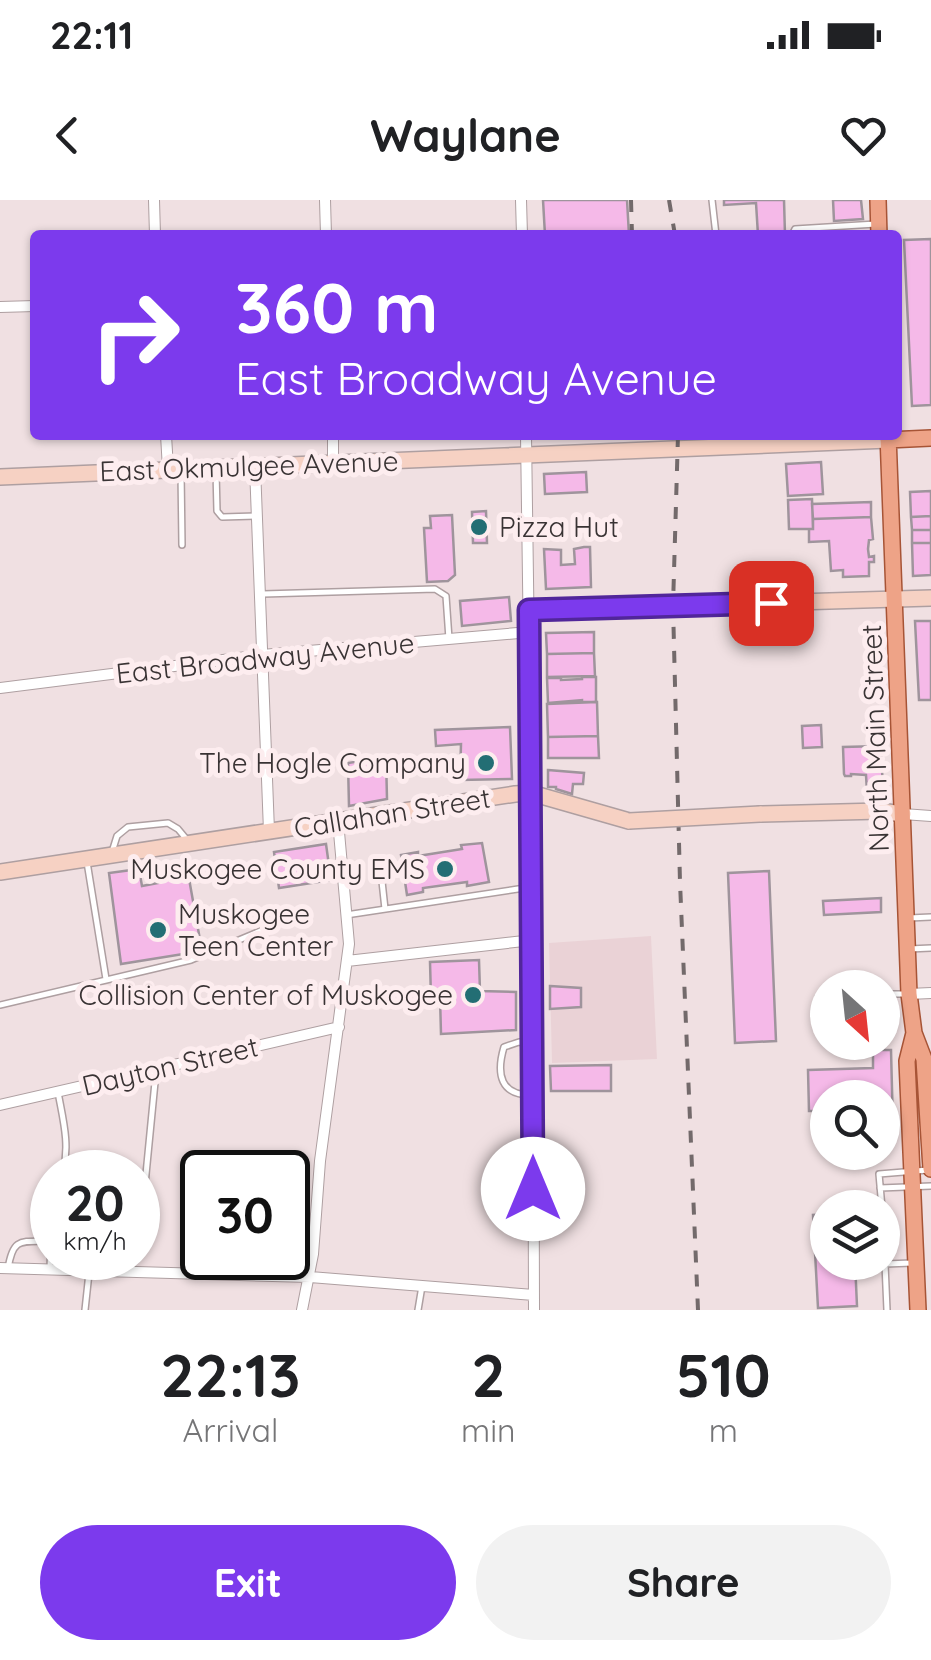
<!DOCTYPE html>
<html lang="en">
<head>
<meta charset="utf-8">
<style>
  body { margin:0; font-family:Quicksand,sans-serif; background:#f2f2f2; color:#202124; height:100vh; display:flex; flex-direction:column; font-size:38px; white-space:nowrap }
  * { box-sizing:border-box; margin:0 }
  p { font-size:32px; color:#757577 }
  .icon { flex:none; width:55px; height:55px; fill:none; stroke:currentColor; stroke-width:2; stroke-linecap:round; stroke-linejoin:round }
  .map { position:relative; height:1110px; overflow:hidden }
  .panel { display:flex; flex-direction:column; background:#fff; flex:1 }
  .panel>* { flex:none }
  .top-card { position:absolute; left:30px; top:30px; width:872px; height:210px; border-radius:10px; box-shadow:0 2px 8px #0004; background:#7c3aed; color:#fff; overflow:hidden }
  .needle { width:65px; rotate:153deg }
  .fabs { position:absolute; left:810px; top:770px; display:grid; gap:20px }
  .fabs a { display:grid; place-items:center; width:90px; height:90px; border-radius:50%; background:#fff; box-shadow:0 2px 8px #0004; font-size:50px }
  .speed { position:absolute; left:30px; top:950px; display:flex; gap:20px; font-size:50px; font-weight:700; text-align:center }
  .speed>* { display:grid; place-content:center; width:130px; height:130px; border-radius:50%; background:#fff; box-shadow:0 2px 8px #0004; line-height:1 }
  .speed small { font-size:25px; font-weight:400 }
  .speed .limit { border:5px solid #111; border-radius:15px; background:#fff; color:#111 }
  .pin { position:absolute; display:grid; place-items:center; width:85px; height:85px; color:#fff; margin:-42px; border-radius:20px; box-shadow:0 5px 15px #0006 }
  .me { position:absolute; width:110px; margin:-55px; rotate:0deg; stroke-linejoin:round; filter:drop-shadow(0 0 8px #0008) }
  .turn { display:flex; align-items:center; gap:35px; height:210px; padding:0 40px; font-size:45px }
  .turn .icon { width:130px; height:130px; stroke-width:2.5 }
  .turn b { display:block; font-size:70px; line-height:85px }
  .eta { display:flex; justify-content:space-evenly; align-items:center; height:170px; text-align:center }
  .eta b { font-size:60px; font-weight:700; line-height:70px }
  .button { display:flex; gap:20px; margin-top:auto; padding:20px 40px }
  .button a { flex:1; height:115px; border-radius:60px; background:#7c3aed; color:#fff; font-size:40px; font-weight:700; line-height:115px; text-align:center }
  .button a+a { background:#f2f2f2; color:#202124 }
  .status { display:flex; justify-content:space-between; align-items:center; height:70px; padding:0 50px; background:#fff; direction:ltr }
  .status svg { height:28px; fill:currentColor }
  header { display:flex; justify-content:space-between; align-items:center; height:130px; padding:0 40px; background:#fff; font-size:45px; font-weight:700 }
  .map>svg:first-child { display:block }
  .built { fill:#ead2d6 }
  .building { fill:#f5b9e8; stroke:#9f949c; stroke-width:2.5 }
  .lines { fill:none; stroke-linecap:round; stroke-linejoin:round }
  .lane-casing { stroke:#ae9fa1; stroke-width:8 }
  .street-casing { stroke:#ae9fa1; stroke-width:12 }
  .secondary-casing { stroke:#ae9fa1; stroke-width:18 }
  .primary-casing { stroke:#a75436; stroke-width:18 }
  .lane { stroke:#fff; stroke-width:5 }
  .street { stroke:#fff; stroke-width:10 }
  .secondary { stroke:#f6d1c3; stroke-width:15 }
  .primary { stroke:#eea387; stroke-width:15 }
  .rail { stroke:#736a6b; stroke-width:4; stroke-dasharray:12 12; stroke-linecap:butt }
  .secondary-bridge-casing { stroke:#ae9fa1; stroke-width:18; stroke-linecap:butt }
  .secondary-bridge { stroke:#f6d1c3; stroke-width:15 }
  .route-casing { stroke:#51269a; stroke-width:25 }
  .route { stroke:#7c3aed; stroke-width:18 }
  .poi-dot { fill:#236e74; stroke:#fdedef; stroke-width:4 }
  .labels { text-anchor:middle; stroke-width:10; stroke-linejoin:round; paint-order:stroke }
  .street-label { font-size:28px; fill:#393334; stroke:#fdedef }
  .poi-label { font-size:28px; fill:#393334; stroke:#fdedef; text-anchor:end }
</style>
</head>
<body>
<div class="status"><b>22:11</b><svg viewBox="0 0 49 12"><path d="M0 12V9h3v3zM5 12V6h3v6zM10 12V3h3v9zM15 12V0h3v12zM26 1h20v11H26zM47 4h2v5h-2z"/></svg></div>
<header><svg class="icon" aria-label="back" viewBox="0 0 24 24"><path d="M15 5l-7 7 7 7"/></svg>Waylane<svg class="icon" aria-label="heart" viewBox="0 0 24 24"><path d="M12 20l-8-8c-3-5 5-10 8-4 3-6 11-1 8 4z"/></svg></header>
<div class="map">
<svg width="931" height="1110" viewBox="0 0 931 1110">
  <rect width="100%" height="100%" fill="#f0e0e2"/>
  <!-- built -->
  <path class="built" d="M651,736L657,859L552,863L549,743Z"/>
  <!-- building -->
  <path class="building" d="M543,0H627L629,35H545Z
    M724,0H784L785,35H758L756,3L724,5Z
    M833,0H861L863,19L834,21Z
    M931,39V205L912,206L904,40Z
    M821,262L823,294L788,296L786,264Z
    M586,272L587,292L545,294L544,274Z
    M931,291V316L911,317L910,292Z
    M812,299L813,329H789L788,300Z
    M871,302V317L813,319L812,304Z
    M486,311L487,343H473L472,312Z
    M452,315L455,375L448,381L427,382L424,328H431L430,316Z
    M931,316V330H912L911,317Z
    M871,317L873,339L869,340L868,349L869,357L874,356V362H869V376L843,377V370L831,371L829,341L809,342V329H813V319Z
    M912,330H931V343H912Z
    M912,343H931V375L913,376Z
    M584,347H590L591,387L546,389L544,349L561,350V365L575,364L574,349Z
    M509,397L511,421L462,426L460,401Z
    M915,421H931V500H919Z
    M594,432V453L547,454L546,433Z
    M594,453L595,476L547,477V454Z
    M582,477H596V502H582V500L548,503L547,478H561V480L582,479Z
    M597,502L598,536L548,537L547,504Z
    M821,525L822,547L803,548L802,526Z
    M510,527L512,579L460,580L461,544L436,546L435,530Z
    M598,536L599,558H548V537Z
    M881,546L883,592H867L866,575L851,574V576H845L844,574L843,547Z
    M386,557L387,599L349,606L348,563Z
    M548,570L584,573L583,584H573L572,594L556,589V587H548Z
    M482,643L489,682L467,686V682L423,688V692L407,695L401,655L418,652V656L462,649L461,645Z
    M326,644L331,680L279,688L274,652Z
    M186,662L202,751L121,764L109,673L139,669L142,686L158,683L156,666Z
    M769,671L776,841L735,843L728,673Z
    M881,698V712L824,715L823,701Z
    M479,760L480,791L516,792V830L441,834L440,797L431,798L430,762Z
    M550,786L581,788V807L550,809Z
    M873,850H891L893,927H882V898H828V929H817L816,911H809L808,870L873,868Z
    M611,865V891H551L550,866Z
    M828,1014V1062H855L857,1106L818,1108L813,1015Z"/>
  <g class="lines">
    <!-- lane casing -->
    <g class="lane-casing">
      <path id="lane" d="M712,0L716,35
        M792,35L795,29L876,24
        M216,271L217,311L222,317L257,316
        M181,272L182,345
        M263,394L435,389L446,396L449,439
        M112,652L117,636L128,627L168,623L178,629L188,641
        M87,662L106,779
        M380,663L385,709
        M346,715L531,687
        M909,718L931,717
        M909,749L931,748
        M882,794H906
        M818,798L828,797
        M0,805L191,760L275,725
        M533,843L519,842L504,847C496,874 500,896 533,895
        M58,892C63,920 70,944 63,972
        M880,988L931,986
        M882,1008L879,974L928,970
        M882,1022L885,1064
        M138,1056L156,872
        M8,1069C13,1036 22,1042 51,1041
        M50,1069L52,1007
        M85,1110L89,1073
        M418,1110L422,1086
        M887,1110L885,1064L912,1063"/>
    </g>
    <!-- street casing -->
    <g class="street-casing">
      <path id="street" d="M154,0L155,35
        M325,0L326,35
        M521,0L522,35
        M0,107L35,106
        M166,235L168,269
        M333,235V263
        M526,235L533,740L534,1110
        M255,267L269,631
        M0,488L262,455L530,432
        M903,614L931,616
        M347,761L533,740
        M909,794L931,793
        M0,905L339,827
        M0,1068L310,1077L534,1095
        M302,1110L313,1054L320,961L349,744L338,621"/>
    </g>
    <!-- secondary casing -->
    <g class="secondary-casing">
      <path id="secondary" d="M0,277L888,240
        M529,410L931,398
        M760,614L880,611L903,614
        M0,672L515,594L531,593L629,621"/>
    </g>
    <!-- primary casing -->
    <g class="primary-casing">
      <path id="primary" d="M878,0L879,35
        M888,235L909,794L914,833L924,859L931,969
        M888,240L931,238
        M914,833L907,861L918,1110"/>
    </g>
    <!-- lane -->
    <use href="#lane" class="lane"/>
    <!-- street -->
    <use href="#street" class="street"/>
    <!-- secondary -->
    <use href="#secondary" class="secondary"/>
    <!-- primary -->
    <use href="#primary" class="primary"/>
    <!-- rail -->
    <path class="rail" d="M631,0L632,35
      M669,0L675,35
      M678,235L673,406L680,682L698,1110"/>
    <!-- secondary-bridge casing -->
    <g class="secondary-bridge-casing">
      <path id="secondary-bridge" d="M629,621L760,614"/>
    </g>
    <!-- secondary-bridge -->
    <use href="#secondary-bridge" class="secondary-bridge"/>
  </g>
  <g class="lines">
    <!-- route casing -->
    <g class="route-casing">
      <path id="route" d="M533,989L529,410L771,403"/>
    </g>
    <!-- route -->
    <use href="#route" class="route"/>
  </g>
  <!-- markers -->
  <g class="poi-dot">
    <circle cx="479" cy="327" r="10"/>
    <circle cx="486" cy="563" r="10"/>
    <circle cx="445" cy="669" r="10"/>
    <circle cx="158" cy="730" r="10"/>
    <circle cx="473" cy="795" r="10"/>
  </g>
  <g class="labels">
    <!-- street labels -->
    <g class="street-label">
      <text transform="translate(249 266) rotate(-2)" y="10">East Okmulgee Avenue</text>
      <text transform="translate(265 458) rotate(-6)" y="10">East Broadway Avenue</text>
      <text transform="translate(875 538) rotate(-92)" y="10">North Main Street</text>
      <text transform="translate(392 613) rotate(-9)" y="10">Callahan Street</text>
      <text transform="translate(170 866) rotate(-13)" y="10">Dayton Street</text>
    </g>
    <!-- poi labels -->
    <g class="poi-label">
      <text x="499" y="337" text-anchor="start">Pizza Hut</text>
      <text x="466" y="573">The Hogle Company</text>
      <text x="425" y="679">Muskogee County EMS</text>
      <text x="178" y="724" text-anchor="start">Muskogee<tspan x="178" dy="32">Teen Center</tspan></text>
      <text x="453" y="805">Collision Center of Muskogee</text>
    </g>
  </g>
</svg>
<div class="fabs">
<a><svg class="needle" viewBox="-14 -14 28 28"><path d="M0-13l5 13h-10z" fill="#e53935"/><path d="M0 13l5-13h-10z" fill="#757577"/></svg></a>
<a><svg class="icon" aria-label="search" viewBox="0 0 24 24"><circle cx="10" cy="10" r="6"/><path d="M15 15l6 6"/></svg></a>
<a><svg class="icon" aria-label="layers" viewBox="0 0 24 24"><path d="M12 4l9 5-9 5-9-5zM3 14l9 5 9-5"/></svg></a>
</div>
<div class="speed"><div>20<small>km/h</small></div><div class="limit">30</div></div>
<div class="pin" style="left:771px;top:403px;background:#d93025"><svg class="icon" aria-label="arrive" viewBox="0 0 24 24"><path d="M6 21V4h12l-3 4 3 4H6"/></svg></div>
<svg class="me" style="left:533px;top:989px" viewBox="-20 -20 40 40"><circle r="19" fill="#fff"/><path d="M0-13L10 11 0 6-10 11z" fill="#7c3aed"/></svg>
<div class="top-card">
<div class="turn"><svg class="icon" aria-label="right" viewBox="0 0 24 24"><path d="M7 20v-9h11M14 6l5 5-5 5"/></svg><div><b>360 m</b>East Broadway Avenue</div></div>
</div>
</div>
<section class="panel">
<div class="eta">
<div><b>22:13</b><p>Arrival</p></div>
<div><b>2</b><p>min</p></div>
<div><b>510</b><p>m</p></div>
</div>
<div class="button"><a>Exit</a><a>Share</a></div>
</section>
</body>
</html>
